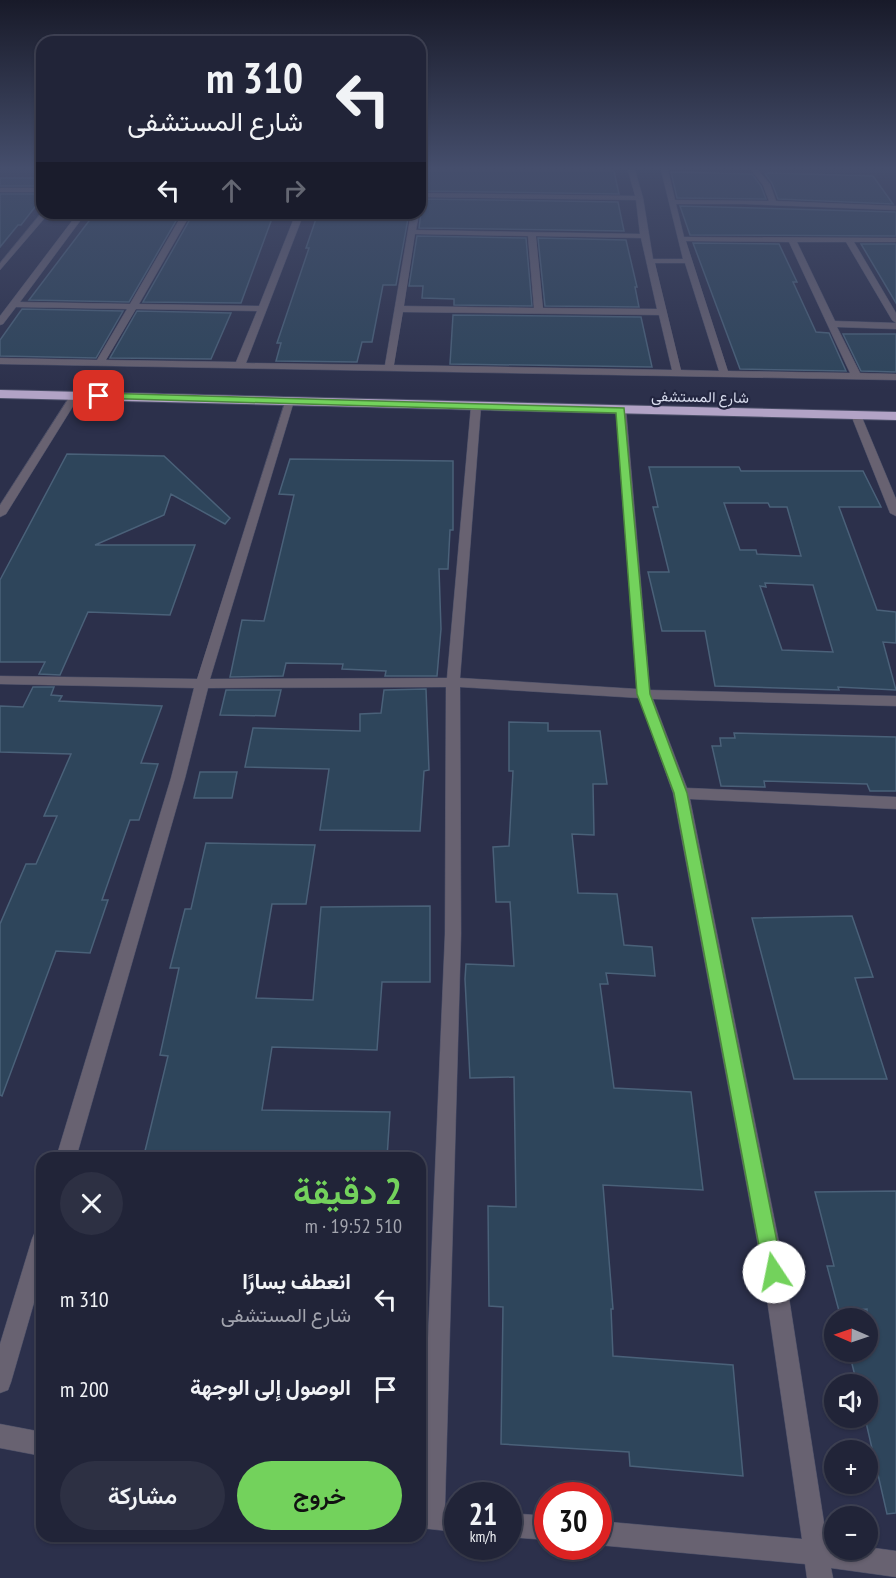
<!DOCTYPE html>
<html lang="ar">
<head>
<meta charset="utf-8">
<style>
  body { margin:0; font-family:"PT Sans Narrow",Vazirmatn,sans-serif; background:#2d3043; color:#f1f3f6; direction:rtl; height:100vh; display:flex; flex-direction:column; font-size:22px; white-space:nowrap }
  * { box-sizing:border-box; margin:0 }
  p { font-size:20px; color:#a2a4ae }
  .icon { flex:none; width:33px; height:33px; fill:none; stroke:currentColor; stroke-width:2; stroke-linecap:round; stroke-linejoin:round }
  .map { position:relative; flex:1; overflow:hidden; direction:ltr }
  .drawer { position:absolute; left:36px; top:1152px; width:390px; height:390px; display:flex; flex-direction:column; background:#212438; border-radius:18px; box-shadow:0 2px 4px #0004,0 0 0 2px #3e4153; direction:rtl }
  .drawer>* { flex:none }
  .top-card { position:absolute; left:36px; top:36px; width:390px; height:183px; border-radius:18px; box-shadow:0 2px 4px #0004,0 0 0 2px #3e4153; direction:rtl; background:#212438; color:#f1f3f6; overflow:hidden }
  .needle { width:39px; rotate:272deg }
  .buttons { position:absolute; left:824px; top:1308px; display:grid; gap:12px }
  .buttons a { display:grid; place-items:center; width:54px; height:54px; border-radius:50%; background:#212438; box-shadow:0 2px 4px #0004,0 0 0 2px #3e4153; font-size:30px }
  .speed { position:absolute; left:444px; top:1482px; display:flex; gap:12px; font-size:30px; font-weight:700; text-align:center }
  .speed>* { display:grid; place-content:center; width:78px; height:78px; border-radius:50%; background:#212438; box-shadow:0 2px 4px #0004,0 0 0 2px #3e4153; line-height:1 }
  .speed small { font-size:15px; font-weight:400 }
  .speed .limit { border:9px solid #d22; background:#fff; color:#111 }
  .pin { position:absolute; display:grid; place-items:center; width:51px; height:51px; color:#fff; margin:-26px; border-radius:12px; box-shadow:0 3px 9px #0006 }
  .me { position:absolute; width:66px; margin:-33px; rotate:349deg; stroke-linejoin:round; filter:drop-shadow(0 0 4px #0008) }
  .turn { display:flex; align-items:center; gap:21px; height:126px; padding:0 24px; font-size:27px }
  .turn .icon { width:78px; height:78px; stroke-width:2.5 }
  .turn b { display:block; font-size:42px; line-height:51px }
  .lanes { display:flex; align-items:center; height:57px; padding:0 24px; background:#0003; justify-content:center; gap:30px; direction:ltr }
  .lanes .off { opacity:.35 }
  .round { display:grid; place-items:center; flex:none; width:63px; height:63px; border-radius:32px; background:#2d3043 }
  .head { display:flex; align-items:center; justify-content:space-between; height:102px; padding:0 24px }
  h1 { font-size:36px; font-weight:600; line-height:45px; color:#73d25c }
  .action { display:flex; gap:12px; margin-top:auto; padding:12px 24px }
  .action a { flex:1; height:69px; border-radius:36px; background:#73d25c; color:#111; font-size:24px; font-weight:600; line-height:69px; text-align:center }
  .action a+a { background:#2d3043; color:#f1f3f6 }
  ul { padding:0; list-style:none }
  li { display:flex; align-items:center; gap:18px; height:90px; padding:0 24px }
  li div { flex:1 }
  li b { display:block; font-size:22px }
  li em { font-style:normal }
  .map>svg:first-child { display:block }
  .building { fill:#2e455b; stroke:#4a6179; stroke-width:1.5; fill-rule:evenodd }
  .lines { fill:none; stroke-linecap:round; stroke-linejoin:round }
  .street-casing { stroke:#4b4f68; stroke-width:1 }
  .highway-casing { stroke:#4b4f68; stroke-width:2 }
  .street { fill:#686271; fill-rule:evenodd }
  .highway { fill:#b2a3c6; fill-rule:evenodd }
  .route { fill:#73d25c; stroke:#4b883c; stroke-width:1.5 }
  .labels { text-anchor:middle; stroke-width:4.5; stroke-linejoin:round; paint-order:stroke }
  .far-street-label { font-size:15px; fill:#d7dbec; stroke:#232640 }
</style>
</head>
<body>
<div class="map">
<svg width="896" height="1578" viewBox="0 0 896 1578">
  <rect width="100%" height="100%" fill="#2c304b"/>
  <!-- building -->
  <path class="building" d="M420,171H614L619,194L420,191Z
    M671,172L752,174L761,186L766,199L677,198Z
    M769,173L873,176L893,204L778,199L772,183L765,174Z
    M0,178H42V186H0Z
    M0,194H42V198L21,225H18L0,247Z
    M420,199L618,202L624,231L419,228L421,213Z
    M680,206L896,212V236L690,235Z
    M95,213L180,214L129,302L29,300Z
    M199,213H274L241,303L143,302L193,214Z
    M318,213H409L396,285H383L372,342H362L357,362L276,361L281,343H277L309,248H306Z
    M417,236L526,238L532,306L454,305V299L422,298L423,286H409Z
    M538,238L626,240L637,287H635L639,307L545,306Z
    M693,243L779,244L797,282H793L816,332L829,333L846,371L740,369Z
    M861,244H896V303Z
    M22,309L123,311L96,358L0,356V340Z
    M137,311L231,313L211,359L110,358Z
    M453,315L641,317L652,367L450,364Z
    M843,334H896V372L861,371Z
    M67,454L164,456L230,518L225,524L171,494L164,515L95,545H195L170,615L88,612L60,675L39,674L45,662H0V580Z
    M290,459L453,461V530H450L448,569H439L441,629L437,676H385L386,671L342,669L343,664L286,663L283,676L230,677L242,620L264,621L294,495L279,494Z
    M649,467H739L741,471H863L881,507H839L877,610L896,612V643L883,642L896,690L838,687L839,690L715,686L705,631H662L648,572H669L653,507H658ZM724,503H768L770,507H787L801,556L757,554L756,550H740ZM765,583L813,585L833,652L782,650L760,586L766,587Z
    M33,687H54L51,695L62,696L59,701L162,706L141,763L158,764L139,820H130L102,900H108L90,953L56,951L2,1096L0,1095V924L26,864H36L57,816H44L71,754L0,752V706L23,707Z
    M426,689L429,770L424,771L420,831L320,830L329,769L245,767L253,728L360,731V714L381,713L384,690Z
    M226,690H281L275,716L220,715Z
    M509,722L548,723V731H600L607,784H593L594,835L572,834L578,893L617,894L624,945L652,947L655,976L606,973L608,984H600L614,1088L691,1092L703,1190L603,1185L613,1309H611L613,1356L733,1365L743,1476L630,1466L629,1452L501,1444L503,1307L489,1306L488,1206L516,1207L514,1077L470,1078L465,979L466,964L514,966L510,902H496L493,847L509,846L513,771H509Z
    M734,733L896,737V791H870L867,784L764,781L765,787L721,786L712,746H721L720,738H735Z
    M200,772H237L232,798H194Z
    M206,843L315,845L306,904H272L256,998L313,1000L321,907L430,906V982H382L377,1050L272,1047L262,1110L390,1112L387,1158L144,1155L168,1056L160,1055L179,968H170L185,909H191Z
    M852,916L873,977L855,978L887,1079H794L752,918Z
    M896,1191V1513L887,1514L865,1418H867V1384H857L849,1352H867V1309L839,1311L827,1266H834L815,1192Z"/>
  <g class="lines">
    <!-- street casing -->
    <g class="street-casing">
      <path id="street" d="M628,170H635L643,198L653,259H683L661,170H668L675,200L769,201L763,185L751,170H758L770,184L776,201L896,206V210L744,204H676L684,237L896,238V242H854L896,313V323L892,320L846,242H797L835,321L896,323V329L837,327L860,373L896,374V380L0,364V358L97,360L127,309L16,307L3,324L0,325V316L78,213H86L20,302L130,304L183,213H191L139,304L259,306L296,213H304L246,363L385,365L411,213H419L416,230L640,234L636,200L420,197V193L635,196ZM415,234L528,236L534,308L404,306ZM536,236L641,238L657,309L543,308ZM686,241L789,242L850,373L728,371ZM655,263H685L719,371L681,370ZM136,309L257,311L236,362L106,360ZM403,312L659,315L672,370L394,365Z
        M0,188H42V192H0Z
        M42,212L49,213L0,270V263Z
        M72,393L80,395L6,514L0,517V505Z
        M286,399L294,401L210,679L447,678L471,406L476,403L481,406L460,678L637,689L616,410L621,407L626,410L650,690L896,696V706L653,699L687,788L896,797V809L690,799L785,1272L827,1542L834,1543V1550H867V1547L896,1551V1577L831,1568L833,1578H807L805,1564L598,1545V1521L802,1539L763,1272L673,793L639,698L460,687L461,934L445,1506L458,1508V1532L420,1528L445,934L446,687L208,688L185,778L76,1158H56L171,778L194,688L0,684V676L197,679Z
        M856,412L861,415L896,499V516L890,513L851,415Z
        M42,1229V1275L11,1382L8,1390L0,1393V1344L32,1239L35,1232Z
        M0,1424L42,1432V1456L0,1448Z
        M508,1513L548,1516V1540L508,1537Z"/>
    </g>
    <!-- highway casing -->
    <g class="highway-casing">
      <path id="highway" d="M0,390L896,412V420L0,398Z"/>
    </g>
    <!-- street -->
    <use href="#street" class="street"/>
    <!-- highway -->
    <use href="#highway" class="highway"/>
  </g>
  <!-- sky -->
  <linearGradient id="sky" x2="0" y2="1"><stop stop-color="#181a29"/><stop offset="0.43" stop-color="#454e6c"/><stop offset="1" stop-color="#454e6c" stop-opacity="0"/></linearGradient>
  <rect width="896" height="391" fill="url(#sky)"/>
  <!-- route -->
  <path class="route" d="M99,393L624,408L650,694L687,793L783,1272L781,1279L774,1282L767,1279L764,1272L674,793L637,694L616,413L95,398V394Z"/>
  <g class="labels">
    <!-- far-street labels -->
    <g class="far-street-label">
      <text transform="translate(700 397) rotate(1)" y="5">شارع المستشفى</text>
    </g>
  </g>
</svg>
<div class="buttons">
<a><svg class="needle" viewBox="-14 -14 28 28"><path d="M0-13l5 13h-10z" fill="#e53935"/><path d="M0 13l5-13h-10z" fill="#a2a4ae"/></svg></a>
<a><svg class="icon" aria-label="sound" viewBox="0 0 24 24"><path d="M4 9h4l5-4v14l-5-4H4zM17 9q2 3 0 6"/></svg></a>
<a>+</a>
<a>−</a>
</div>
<div class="speed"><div>21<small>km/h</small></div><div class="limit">30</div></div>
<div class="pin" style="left:99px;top:396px;background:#d93025"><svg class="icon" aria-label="arrive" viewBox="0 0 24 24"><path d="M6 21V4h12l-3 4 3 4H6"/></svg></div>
<svg class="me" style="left:774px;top:1272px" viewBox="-20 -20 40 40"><circle r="19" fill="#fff"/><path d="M0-13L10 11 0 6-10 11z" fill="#73d25c"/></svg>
<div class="top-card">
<div class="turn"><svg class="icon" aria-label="left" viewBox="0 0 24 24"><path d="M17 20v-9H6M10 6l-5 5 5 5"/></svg><div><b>310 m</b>شارع المستشفى</div></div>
<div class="lanes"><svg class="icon" aria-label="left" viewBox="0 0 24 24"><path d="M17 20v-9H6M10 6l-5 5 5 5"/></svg><svg class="icon off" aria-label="ahead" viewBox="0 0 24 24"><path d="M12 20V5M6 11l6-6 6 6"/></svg><svg class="icon off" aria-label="right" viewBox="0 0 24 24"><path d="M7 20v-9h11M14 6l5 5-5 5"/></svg></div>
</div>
<section class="drawer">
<div class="head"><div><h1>2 دقيقة</h1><p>510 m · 19:52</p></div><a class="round"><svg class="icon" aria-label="close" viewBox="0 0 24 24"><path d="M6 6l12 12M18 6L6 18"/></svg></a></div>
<ul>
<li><svg class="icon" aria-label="left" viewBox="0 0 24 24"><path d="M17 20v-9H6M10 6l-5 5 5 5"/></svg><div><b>انعطف يسارًا</b><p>شارع المستشفى</p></div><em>310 m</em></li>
<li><svg class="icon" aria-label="arrive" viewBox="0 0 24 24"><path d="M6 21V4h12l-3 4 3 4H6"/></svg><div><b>الوصول إلى الوجهة</b></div><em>200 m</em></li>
</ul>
<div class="action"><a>خروج</a><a>مشاركة</a></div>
</section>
</div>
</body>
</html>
